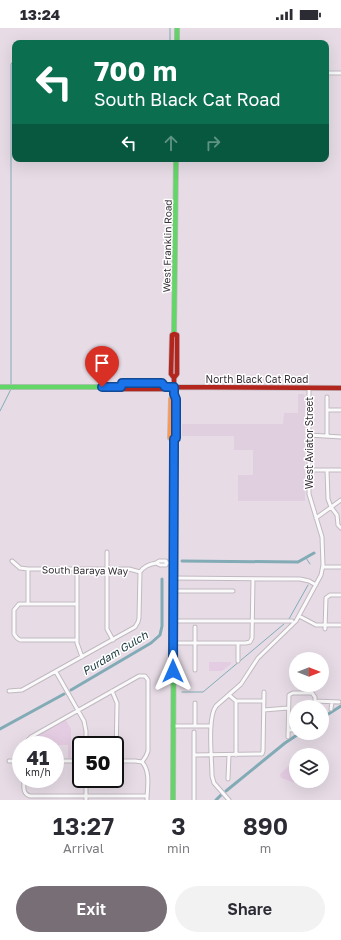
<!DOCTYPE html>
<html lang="en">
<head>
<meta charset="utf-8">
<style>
  body { margin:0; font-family:"Golos Text",sans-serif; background:#f2f2f3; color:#2b2b33; height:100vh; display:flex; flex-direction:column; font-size:15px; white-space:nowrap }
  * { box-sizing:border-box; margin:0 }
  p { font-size:13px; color:#7c7c81 }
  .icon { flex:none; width:22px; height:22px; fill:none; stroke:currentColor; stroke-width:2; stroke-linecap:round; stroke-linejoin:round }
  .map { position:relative; height:772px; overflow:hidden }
  .side { display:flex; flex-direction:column; background:#fff; flex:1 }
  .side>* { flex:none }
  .hud { position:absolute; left:12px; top:12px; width:317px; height:122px; border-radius:8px; box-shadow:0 4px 16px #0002; background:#0b6e4f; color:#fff; overflow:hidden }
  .needle { width:26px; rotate:90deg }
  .fabs { position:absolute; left:289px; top:624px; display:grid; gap:8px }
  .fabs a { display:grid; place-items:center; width:40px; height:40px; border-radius:50%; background:#fff; box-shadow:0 4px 16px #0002; font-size:20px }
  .speed { position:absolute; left:12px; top:708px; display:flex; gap:8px; font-size:20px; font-weight:700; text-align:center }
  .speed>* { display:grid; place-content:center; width:52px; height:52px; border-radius:50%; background:#fff; box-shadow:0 4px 16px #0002; line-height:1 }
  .speed small { font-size:10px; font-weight:400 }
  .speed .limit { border:2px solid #111; border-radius:6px; background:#fff; color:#111 }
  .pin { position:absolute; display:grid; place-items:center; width:34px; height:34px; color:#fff; margin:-41px -17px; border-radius:50% 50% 50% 0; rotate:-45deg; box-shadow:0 0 4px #0007 }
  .pin .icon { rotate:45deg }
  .me { position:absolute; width:44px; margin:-22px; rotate:0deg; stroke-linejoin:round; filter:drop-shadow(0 0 3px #0008) }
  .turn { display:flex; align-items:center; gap:14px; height:84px; padding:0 16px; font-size:18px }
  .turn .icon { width:52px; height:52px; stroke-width:2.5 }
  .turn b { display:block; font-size:28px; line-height:34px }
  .lanes { display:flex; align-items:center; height:38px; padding:0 16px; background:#0003; justify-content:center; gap:20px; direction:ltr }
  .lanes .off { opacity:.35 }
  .eta { display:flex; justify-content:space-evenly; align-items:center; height:68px; text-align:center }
  .eta b { font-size:24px; font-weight:600; line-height:28px }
  .button { display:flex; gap:8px; margin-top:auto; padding:8px 16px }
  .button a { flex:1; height:46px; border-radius:24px; background:#776e76; color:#fff; font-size:16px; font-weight:600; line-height:46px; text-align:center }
  .button a+a { background:#f2f2f3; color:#2b2b33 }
  .status { display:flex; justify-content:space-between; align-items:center; height:28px; padding:0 20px; background:#fff; direction:ltr }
  .status svg { height:11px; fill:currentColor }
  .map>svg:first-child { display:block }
  .built { fill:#e0cfde }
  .green { fill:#e4cce2 }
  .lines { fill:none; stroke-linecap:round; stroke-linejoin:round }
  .stream { stroke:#82abb6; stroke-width:1 }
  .canal { stroke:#82abb6; stroke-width:3 }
  .street-casing { stroke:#c1b9c0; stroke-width:5 }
  .fast-casing { stroke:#c1b9c0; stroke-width:6 }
  .slow-casing { stroke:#c1b9c0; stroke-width:6 }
  .jam-casing { stroke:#c1b9c0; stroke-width:6 }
  .street { stroke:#fbfafb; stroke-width:3 }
  .fast { stroke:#63d668; stroke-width:4.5 }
  .slow { stroke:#ff974d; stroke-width:4.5 }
  .jam { stroke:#b3261e; stroke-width:4.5 }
  .route-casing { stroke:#114b97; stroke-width:10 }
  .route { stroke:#1a73e8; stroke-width:7 }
  .labels { text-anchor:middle; stroke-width:3; stroke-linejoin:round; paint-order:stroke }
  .street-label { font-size:10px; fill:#3a333a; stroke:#fff }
  .water-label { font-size:11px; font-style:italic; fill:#16373d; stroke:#fff }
</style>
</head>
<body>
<div class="status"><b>13:24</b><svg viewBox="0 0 49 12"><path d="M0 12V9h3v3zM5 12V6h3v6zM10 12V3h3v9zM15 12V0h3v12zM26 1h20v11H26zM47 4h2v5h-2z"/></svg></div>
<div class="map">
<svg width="341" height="772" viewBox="0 0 341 772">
  <rect width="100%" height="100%" fill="#e7dce6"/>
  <!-- built -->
  <path class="built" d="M298,366H303L305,367V473H238V447H253V422H234V408H182V396H283L284,385H298Z"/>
  <!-- green -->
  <path class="green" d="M209,634H231V636L222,643H209Z
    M66,692L71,701V730H68V717H28L31,712Z
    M296,733V753H318L317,757L315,760H309L281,750L280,746L293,734Z"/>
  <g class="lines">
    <!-- stream -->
    <path class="stream" d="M170,15V0
      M11,356V36L15,31
      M0,383L11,361
      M306,530L310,536
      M289,591L308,557
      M182,664H203L284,596"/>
    <!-- canal -->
    <path class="canal" d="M182,533L298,534L314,525
      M71,662L151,615L160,607L162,598V551
      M322,690L341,678
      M0,701L64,666
      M226,763L285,715L300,705
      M216,772L221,767"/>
    <!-- street casing -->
    <g class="street-casing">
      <path id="street" d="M326,45H341
        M327,382H341
        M309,407L341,409
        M327,408V369
        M309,442H341
        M327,442L328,471L331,479L337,487L338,497L341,500
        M316,490L341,472
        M107,524V601L113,612
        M12,533L20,540L28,541H129L140,544C144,538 150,536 156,535
        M166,535V537H160L156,535L159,533H166V535H174
        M323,539H341
        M28,541V576
        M77,541V615L82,629
        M173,550L300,551L309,553L316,557
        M173,563H233
        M299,588L316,597H341
        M173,593H292
        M195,599V642
        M325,601L326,570L330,567H341
        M77,612H20L17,610L14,606V582L19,576H77
        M173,615H246L250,614L252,610L253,551
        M238,633V615
        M56,644L84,693L86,703V717
        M9,663L22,662L135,599L138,594L139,590L140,544
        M112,663L117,675L116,733
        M229,667L236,673H264
        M315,673L339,674
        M331,681L332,674
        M264,682L288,680
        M173,698H211
        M195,698V675
        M288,702H296
        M288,709L289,667L293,665H312L315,669V679
        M25,717L28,712L31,709L139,648H145L148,652V723L146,728L142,734C151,744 147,760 147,772
        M194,727L262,726L263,723L264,664
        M236,727V673
        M9,733H21
        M55,733H81
        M115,733H135L142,734
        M24,751C24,758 22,766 30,768H147
        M228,751L229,727
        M86,772V751
        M194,772V704
        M229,772L214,755L212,748C212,731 207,690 216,678L241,656L258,630L296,593L321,547L323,537L322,509L309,466V360"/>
    </g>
    <!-- fast casing -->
    <g class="fast-casing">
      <path id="fast" d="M177,0V15
        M174,306L176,131
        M0,359H121
        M173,772L174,509"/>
    </g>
    <!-- slow casing -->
    <g class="slow-casing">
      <path id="slow" d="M174,509V411L176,410V371L174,366L171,371L170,410L174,411"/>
    </g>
    <!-- jam casing -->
    <g class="jam-casing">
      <path id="jam" d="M174,350L177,346V307L174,306L172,307L171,346L174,350V362
        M165,359L162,355H122V361H162L165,359L341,360"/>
    </g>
    <!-- street -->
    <use href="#street" class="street"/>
    <!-- fast -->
    <use href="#fast" class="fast"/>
    <!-- slow -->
    <use href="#slow" class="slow"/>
    <!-- jam -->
    <use href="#jam" class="jam"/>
  </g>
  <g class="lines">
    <!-- route casing -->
    <g class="route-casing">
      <path id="route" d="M102,359H121L122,355H162L165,359H174V366L176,371V410L174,411V417L173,643"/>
    </g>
    <!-- route -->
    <use href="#route" class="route"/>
  </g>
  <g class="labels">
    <!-- street labels -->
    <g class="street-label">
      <text transform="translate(167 218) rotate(-89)" y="4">West Franklin Road</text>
      <text x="257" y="355">North Black Cat Road</text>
      <text transform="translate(309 415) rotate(-90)" y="4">West Aviator Street</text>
      <text transform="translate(85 542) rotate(1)" y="4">South Baraya Way</text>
    </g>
    <!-- water labels -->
    <g class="water-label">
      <text transform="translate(115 625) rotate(-31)" y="4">Purdam Gulch</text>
    </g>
  </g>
</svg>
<div class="fabs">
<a><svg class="needle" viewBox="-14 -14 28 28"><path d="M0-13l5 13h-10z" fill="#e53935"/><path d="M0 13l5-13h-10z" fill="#7c7c81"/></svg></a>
<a><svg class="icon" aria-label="search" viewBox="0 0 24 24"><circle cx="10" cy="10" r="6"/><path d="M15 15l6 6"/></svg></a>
<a><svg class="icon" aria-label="layers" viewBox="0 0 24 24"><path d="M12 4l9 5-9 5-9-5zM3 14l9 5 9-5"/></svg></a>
</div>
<div class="speed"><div>41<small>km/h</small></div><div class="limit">50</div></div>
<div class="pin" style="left:102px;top:359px;background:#d93025"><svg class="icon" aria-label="arrive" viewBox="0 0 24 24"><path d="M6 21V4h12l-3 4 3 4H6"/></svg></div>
<svg class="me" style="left:173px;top:643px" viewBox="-20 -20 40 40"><path d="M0-17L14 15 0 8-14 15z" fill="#1a73e8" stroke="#fff" stroke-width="4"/></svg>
<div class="hud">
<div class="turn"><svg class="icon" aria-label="left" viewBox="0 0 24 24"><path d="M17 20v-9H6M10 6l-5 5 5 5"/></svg><div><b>700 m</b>South Black Cat Road</div></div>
<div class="lanes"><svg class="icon" aria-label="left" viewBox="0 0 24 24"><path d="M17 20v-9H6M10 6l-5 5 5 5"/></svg><svg class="icon off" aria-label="ahead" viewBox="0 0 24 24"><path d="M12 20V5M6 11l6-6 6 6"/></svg><svg class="icon off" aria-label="right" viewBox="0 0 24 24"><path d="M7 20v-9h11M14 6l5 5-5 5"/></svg></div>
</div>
</div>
<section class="side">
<div class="eta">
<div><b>13:27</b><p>Arrival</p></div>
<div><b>3</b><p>min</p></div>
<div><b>890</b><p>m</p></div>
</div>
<div class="button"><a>Exit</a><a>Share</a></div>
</section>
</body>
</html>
